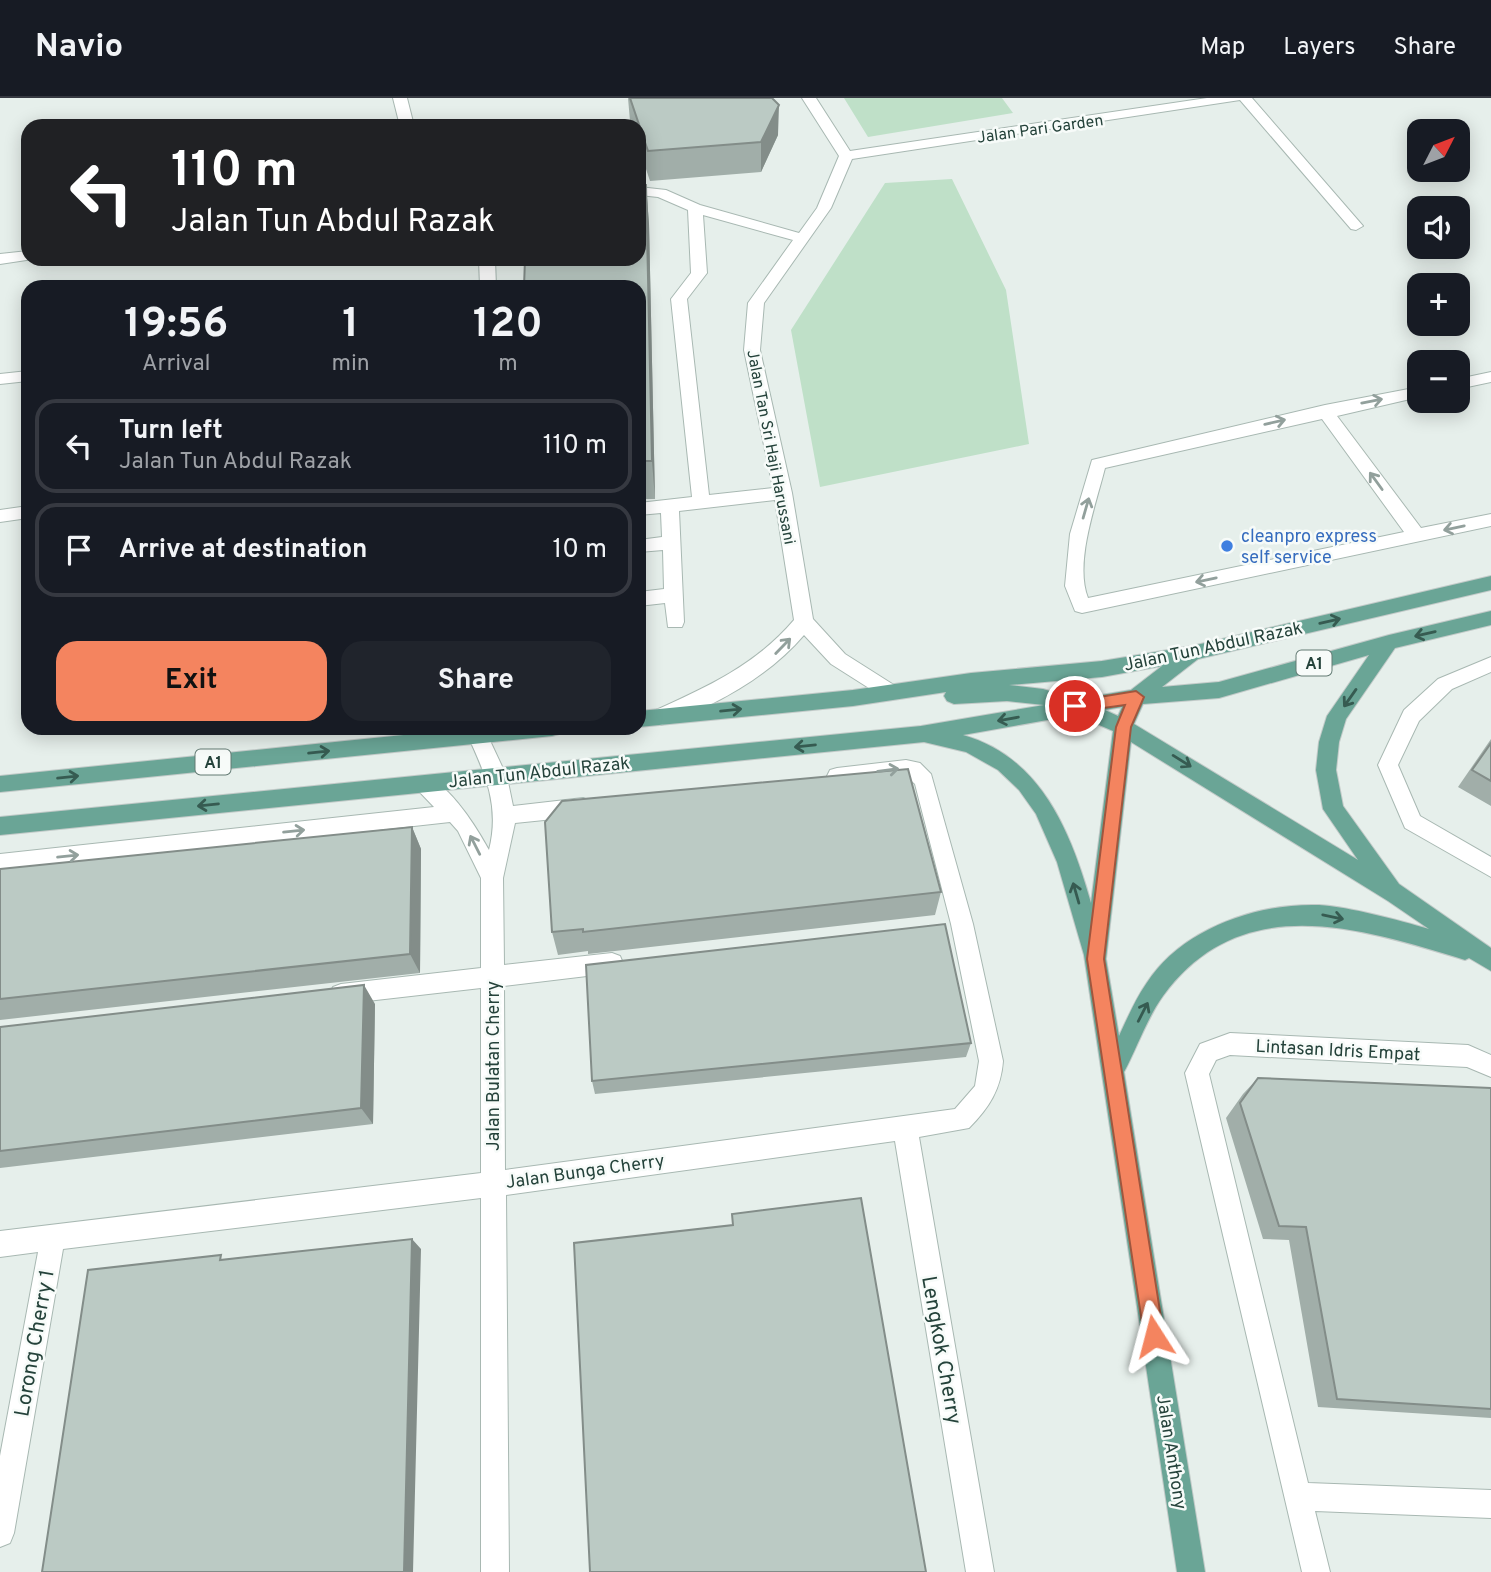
<!DOCTYPE html>
<html lang="en">
<head>
<meta charset="utf-8">
<style>
  body { margin:0; font-family:Overpass,sans-serif; background:#20242c; color:#f1f3f6; height:100vh; display:flex; flex-direction:column; font-size:26px; white-space:nowrap }
  * { box-sizing:border-box; margin:0 }
  p { font-size:23px; color:#9ea1a6 }
  .icon { flex:none; width:38px; height:38px; fill:none; stroke:currentColor; stroke-width:2; stroke-linecap:round; stroke-linejoin:round }
  .map { position:relative; flex:1; overflow:hidden }
  .sheet { position:absolute; left:21px; top:182px; width:625px; height:455px; display:flex; flex-direction:column; background:#171b24; border-radius:21px; box-shadow:0 4px 18px #0003 }
  .sheet>* { flex:none }
  .hud { position:absolute; left:21px; top:21px; width:625px; height:147px; border-radius:21px; box-shadow:0 4px 18px #0003; background:#202124; color:#fff; overflow:hidden }
  .needle { width:46px; rotate:48deg }
  .buttons { position:absolute; left:1407px; top:21px; display:grid; gap:14px }
  .buttons a { display:grid; place-items:center; width:63px; height:63px; border-radius:14px; background:#171b24; box-shadow:0 4px 18px #0003; font-size:35px }
  .pin { position:absolute; display:grid; place-items:center; width:60px; height:60px; color:#fff; margin:-30px; border:4px solid #fff; border-radius:50%; box-shadow:0 2px 7px #0007 }
  .me { position:absolute; width:77px; margin:-38px; rotate:351deg; stroke-linejoin:round; filter:drop-shadow(0 0 5px #0008) }
  .turn { display:flex; align-items:center; gap:24px; height:147px; padding:0 35px; font-size:32px }
  .turn .icon { width:91px; height:91px; stroke-width:2.5 }
  .turn b { display:block; font-size:49px; line-height:60px }
  .eta { display:flex; justify-content:space-evenly; align-items:center; height:119px; text-align:center }
  .eta b { font-size:42px; font-weight:700; line-height:49px }
  .action { display:flex; gap:14px; margin-top:auto; padding:14px 35px }
  .action a { flex:1; height:80px; border-radius:21px; background:#f4845f; color:#111; font-size:28px; font-weight:700; line-height:80px; text-align:center }
  .action a+a { background:#20242c; color:#f1f3f6 }
  ul { padding:0; list-style:none }
  li { display:flex; align-items:center; gap:21px; height:94px; margin:0 14px 10px; padding:0 21px; border:4px solid #363941; border-radius:21px }
  li div { flex:1 }
  li b { display:block; font-size:26px }
  li em { font-style:normal }
  header { display:flex; align-items:center; gap:42px; box-sizing:border-box; height:98px; padding:0 35px; background:#171b24; border-bottom:2px solid #363941 }
  header strong { font-size:33px }
  nav { display:flex; gap:38px; margin-inline-start:auto; font-size:24px }
  .map>svg:first-child { display:block }
  .green { fill:#bfe0c8 }
  .lines { fill:none; stroke-linecap:round; stroke-linejoin:round }
  .minor-casing { stroke:#a8b8b2; stroke-width:2 }
  .major-casing { stroke:#c2cac8; stroke-width:2 }
  .minor { fill:#fff; fill-rule:evenodd }
  .major { fill:#6aa596; fill-rule:evenodd }
  .wall { fill:#a1aea9 }
  .shaded-wall { fill:#838d89 }
  .building { fill:#bbcac4; stroke:#838d89; stroke-width:2 }
  .oneway { stroke:#92a09c }
  .oneway2 { stroke:#365b51 }
  .route { fill:#f4845f; stroke:#9f563e; stroke-width:2 }
  .shop-dot { fill:#3f7fe0; stroke:#f7fbf9; stroke-width:2.5 }
  .labels { text-anchor:middle; stroke-width:5; stroke-linejoin:round; paint-order:stroke }
  .far-street-label { font-size:16px; fill:#24423a; stroke:#f7fbf9 }
  .shield { fill:#f7fbf9; stroke:#637a73; stroke-width:2 }
  .shield-label { font-size:16px; font-weight:bold; fill:#24423a }
  .shop-label { font-size:18px; fill:#366cbe; stroke:#f7fbf9; text-anchor:start }
  .street-label { font-size:18px; fill:#24423a; stroke:#f7fbf9 }
  .near-street-label { font-size:21px; fill:#24423a; stroke:#f7fbf9 }
</style>
</head>
<body>
<header>
<strong>Navio</strong>
<nav><a>Map</a><a>Layers</a><a>Share</a></nav>
</header>
<div class="map">
<svg width="1491" height="1474" viewBox="0 0 1491 1474">
  <rect width="100%" height="100%" fill="#e6efeb"/>
  <!-- green -->
  <path class="green" d="M844,0H1002L1013,15L868,39Z
    M952,81L1006,192L1029,346L820,389L791,232L885,85Z"/>
  <g class="lines">
    <!-- minor casing -->
    <g class="minor-casing">
      <path id="minor" d="M393,0H407L414,28H400Z
        M802,0H816L850,53L1207,0H1252L1363,128L1356,132L1351,131L1240,2L852,61L831,110L764,205L760,252L792,395L813,521L845,556L897,589L900,594L897,599L890,602L883,599L831,566L804,537C768,579 714,609 661,627L654,625L651,619L654,613C707,589 756,567 794,522L775,402L679,413L684,524L682,529H668L665,505L639,508V494L664,491L663,452L639,454V442L662,439L661,415L639,417V405L692,399L671,201L691,175L688,112L658,99L639,97V89L666,92L700,107L799,135L817,110L839,58ZM703,117L793,142L748,205L744,252L773,390L709,397L687,201L707,175Z
        M28,153V161H33L0,166V156Z
        M479,161H495L496,189H480Z
        M28,273V283L0,286V276Z
        M1491,274V284L1458,291V281Z
        M1419,289V299L1337,318L1421,430L1491,416V428L1082,515L1075,513L1065,488L1070,436L1092,362L1325,307ZM1322,321L1404,434L1088,500C1074,465 1096,406 1105,370Z
        M28,408V420L0,424V412Z
        M1491,559V574L1452,591L1419,623L1398,667L1420,718L1491,759V779L1405,730L1378,667L1404,612L1438,581Z
        M478,630L485,632L507,679L513,708L583,700L590,703L593,709L590,715L583,718L515,725L503,780L504,867L612,855L620,858L623,865L620,872L612,875L504,888L505,1072L955,1011L975,988L979,963L951,826L915,686L906,678L837,686L830,684L827,678L830,672L837,670L906,662L920,665L931,676L973,826L1003,963C1001,991 989,1010 969,1030L919,1039L994,1474H966L895,1043L506,1097L509,1474H481V1100L63,1151L14,1435L10,1445L0,1449V1358L38,1154L0,1159V1133L481,1075V890L341,906L333,903L330,896L333,889L341,886L481,870V780L458,733L450,724L0,774V756L434,709L412,686L415,680C442,671 478,732 489,752C500,709 486,677 468,638L471,632Z
        M1230,935L1468,947L1491,957V979L1467,969L1230,957L1216,962L1209,976L1308,1385L1491,1392V1420L1315,1413L1330,1474H1302L1185,975L1200,946Z"/>
    </g>
    <!-- major casing -->
    <g class="major-casing">
      <path id="major" d="M1491,478V492L1198,561L1162,589L1219,584L1389,537L1491,513V527L1395,550L1346,621L1339,644L1336,672L1343,708L1399,786L1491,850V873L1469,860L1465,862C1360,830 1241,791 1163,898C1147,920 1137,950 1124,974L1205,1474H1177L1084,857L1057,764L1036,716L1019,692L998,672L966,654L924,644L0,737V719L921,628L1044,607L1007,603L954,606L947,603L944,598L946,594L853,608L639,629V613L853,592L971,575L1102,563L1192,548ZM1369,557L1327,618L1319,644L1316,672L1323,711L1358,762L1134,626L1143,606L1219,600ZM1162,568L1131,592L1077,601L1043,591L1009,587L1102,579ZM1122,609L1118,618L1105,612ZM1076,617L1113,633L1091,805C1071,734 1041,659 963,637ZM1131,644L1388,803L1429,831C1398,822 1350,809 1319,807C1256,805 1181,831 1146,886C1135,902 1127,921 1119,938L1106,861Z
        M472,630H562L559,636L552,638L0,694V678Z"/>
    </g>
    <!-- minor -->
    <use href="#minor" class="minor"/>
    <!-- major -->
    <use href="#major" class="major"/>
  </g>
  <!-- wall -->
  <path class="wall" d="M628,0H772L778,37L761,74L650,83L639,50V28H631L630,23Z
    M646,87L649,126L655,401H639V189Z
    M1491,641V708L1458,689Z
    M412,729L421,751L420,875L0,922V771Z
    M941,794L935,817L588,856V853L558,857L552,834Z
    M375,906L373,1026L0,1070V929Z
    M971,945L966,959L595,996L592,983Z
    M1258,980L1491,990V1320L1318,1309L1289,1142L1263,1141L1226,1020L1243,996Z"/>
  <!-- shaded-wall -->
  <path class="shaded-wall" d="M779,7L778,37L761,74V44Z
    M646,87L649,126L655,401L652,363Z
    M412,729L421,751L420,875L410,856Z
    M364,887L375,906L373,1026L361,1010Z
    M412,1141L421,1151L413,1474H404Z"/>
  <!-- building -->
  <path class="building" d="M630,0H772L779,7L761,44L648,53Z
    M639,87H646L652,363H639V189H524L525,161H639Z
    M1491,645V683L1472,672Z
    M908,671L941,794L583,834V831L552,834L545,724L562,703Z
    M412,729L410,856L0,901V771Z
    M945,826L971,945L592,983L586,867Z
    M364,887L361,1010L0,1053V929Z
    M1258,980L1491,990V1311L1337,1301L1306,1129L1279,1128L1240,1005Z
    M861,1100L926,1474H590L574,1145L733,1127L732,1116Z
    M412,1141L404,1474H42L88,1172L221,1157L220,1162Z"/>
  <!-- one-way arrows -->
  <defs><path id="oneway-shaft" d="M-6 0H5M1.5-3L5.5 0L1.5 3" fill="none" stroke-width="1.6" stroke-linecap="round" stroke-linejoin="round" transform="scale(1.75)"/></defs>
  <g class="oneway">
    <use href="#oneway-shaft" transform="translate(1372 303) rotate(-11)"/>
    <use href="#oneway-shaft" transform="translate(1275 324) rotate(-13)"/>
    <use href="#oneway-shaft" transform="translate(1376 383) rotate(-126)"/>
    <use href="#oneway-shaft" transform="translate(1086 410) rotate(-74)"/>
    <use href="#oneway-shaft" transform="translate(1454 430) rotate(168)"/>
    <use href="#oneway-shaft" transform="translate(1206 482) rotate(168)"/>
    <use href="#oneway-shaft" transform="translate(783 548) rotate(-46)"/>
    <use href="#oneway-shaft" transform="translate(888 672) rotate(-7)"/>
    <use href="#oneway-shaft" transform="translate(294 733) rotate(-6)"/>
    <use href="#oneway-shaft" transform="translate(475 747) rotate(-117)"/>
    <use href="#oneway-shaft" transform="translate(68 758) rotate(-6)"/>
  </g>
  <g class="oneway2">
    <use href="#oneway-shaft" transform="translate(1330 523) rotate(-13)"/>
    <use href="#oneway-shaft" transform="translate(1425 536) rotate(167)"/>
    <use href="#oneway-shaft" transform="translate(1350 600) rotate(125)"/>
    <use href="#oneway-shaft" transform="translate(731 612) rotate(-6)"/>
    <use href="#oneway-shaft" transform="translate(1008 621) rotate(170)"/>
    <use href="#oneway-shaft" transform="translate(805 648) rotate(174)"/>
    <use href="#oneway-shaft" transform="translate(319 654) rotate(-6)"/>
    <use href="#oneway-shaft" transform="translate(1182 663) rotate(32)"/>
    <use href="#oneway-shaft" transform="translate(68 679) rotate(-6)"/>
    <use href="#oneway-shaft" transform="translate(208 707) rotate(174)"/>
    <use href="#oneway-shaft" transform="translate(1076 795) rotate(-106)"/>
    <use href="#oneway-shaft" transform="translate(1333 819) rotate(12)"/>
    <use href="#oneway-shaft" transform="translate(1143 914) rotate(-63)"/>
  </g>
  <!-- route -->
  <path class="route" d="M1136,593L1144,599L1131,629L1104,861L1164,1238L1161,1245L1154,1248L1147,1245L1144,1238L1087,861L1116,629L1125,607L1075,614L1068,608L1075,603Z"/>
  <!-- markers -->
  <circle class="shop-dot" cx="1227" cy="448" r="7"/>
  <g class="labels">
    <!-- far-street labels -->
    <g class="far-street-label">
      <text transform="translate(1040 30) rotate(-8)" y="6">Jalan Pari Garden</text>
      <text transform="translate(772 349) rotate(79)" y="6">Jalan Tan Sri Haji Harussani</text>
    </g>
    <!-- shield labels -->
    <g class="shield">
      <rect x="1296.5" y="552.5" width="35" height="25" rx="5"/>
      <rect x="195.5" y="651.5" width="35" height="25" rx="5"/>
    </g>
    <g class="shield-label">
      <text x="1314" y="571">A1</text>
      <text x="213" y="670">A1</text>
    </g>
    <!-- shop labels -->
    <g class="shop-label">
      <text x="1241" y="444">cleanpro express<tspan x="1241" dy="21">self service</tspan></text>
    </g>
    <!-- street labels -->
    <g class="street-label">
      <text transform="translate(1213 548) rotate(-12)" y="6">Jalan Tun Abdul Razak</text>
      <text transform="translate(539 674) rotate(-6)" y="6">Jalan Tun Abdul Razak</text>
      <text transform="translate(1338 952) rotate(3)" y="6">Lintasan Idris Empat</text>
      <text transform="translate(493 968) rotate(-90)" y="6">Jalan Bulatan Cherry</text>
      <text transform="translate(585 1073) rotate(-8)" y="6">Jalan Bunga Cherry</text>
      <text transform="translate(1172 1354) rotate(81)" y="6">Jalan Anthony</text>
    </g>
    <!-- near-street labels -->
    <g class="near-street-label">
      <text transform="translate(34 1245) rotate(-80)" y="7">Lorong Cherry 1</text>
      <text transform="translate(942 1252) rotate(80)" y="7">Lengkok Cherry</text>
    </g>
  </g>
</svg>
<div class="buttons">
<a><svg class="needle" viewBox="-14 -14 28 28"><path d="M0-13l5 13h-10z" fill="#e53935"/><path d="M0 13l5-13h-10z" fill="#9ea1a6"/></svg></a>
<a><svg class="icon" aria-label="sound" viewBox="0 0 24 24"><path d="M4 9h4l5-4v14l-5-4H4zM17 9q2 3 0 6"/></svg></a>
<a>+</a>
<a>−</a>
</div>
<div class="pin" style="left:1075px;top:608px;background:#d93025"><svg class="icon" aria-label="arrive" viewBox="0 0 24 24"><path d="M6 21V4h12l-3 4 3 4H6"/></svg></div>
<svg class="me" style="left:1154px;top:1238px" viewBox="-20 -20 40 40"><path d="M0-17L14 15 0 8-14 15z" fill="#f4845f" stroke="#fff" stroke-width="4"/></svg>
<div class="hud">
<div class="turn"><svg class="icon" aria-label="left" viewBox="0 0 24 24"><path d="M17 20v-9H6M10 6l-5 5 5 5"/></svg><div><b>110 m</b>Jalan Tun Abdul Razak</div></div>
</div>
<section class="sheet">
<div class="eta">
<div><b>19:56</b><p>Arrival</p></div>
<div><b>1</b><p>min</p></div>
<div><b>120</b><p>m</p></div>
</div>
<ul>
<li><svg class="icon" aria-label="left" viewBox="0 0 24 24"><path d="M17 20v-9H6M10 6l-5 5 5 5"/></svg><div><b>Turn left</b><p>Jalan Tun Abdul Razak</p></div><em>110 m</em></li>
<li><svg class="icon" aria-label="arrive" viewBox="0 0 24 24"><path d="M6 21V4h12l-3 4 3 4H6"/></svg><div><b>Arrive at destination</b></div><em>10 m</em></li>
</ul>
<div class="action"><a>Exit</a><a>Share</a></div>
</section>
</div>
</body>
</html>
